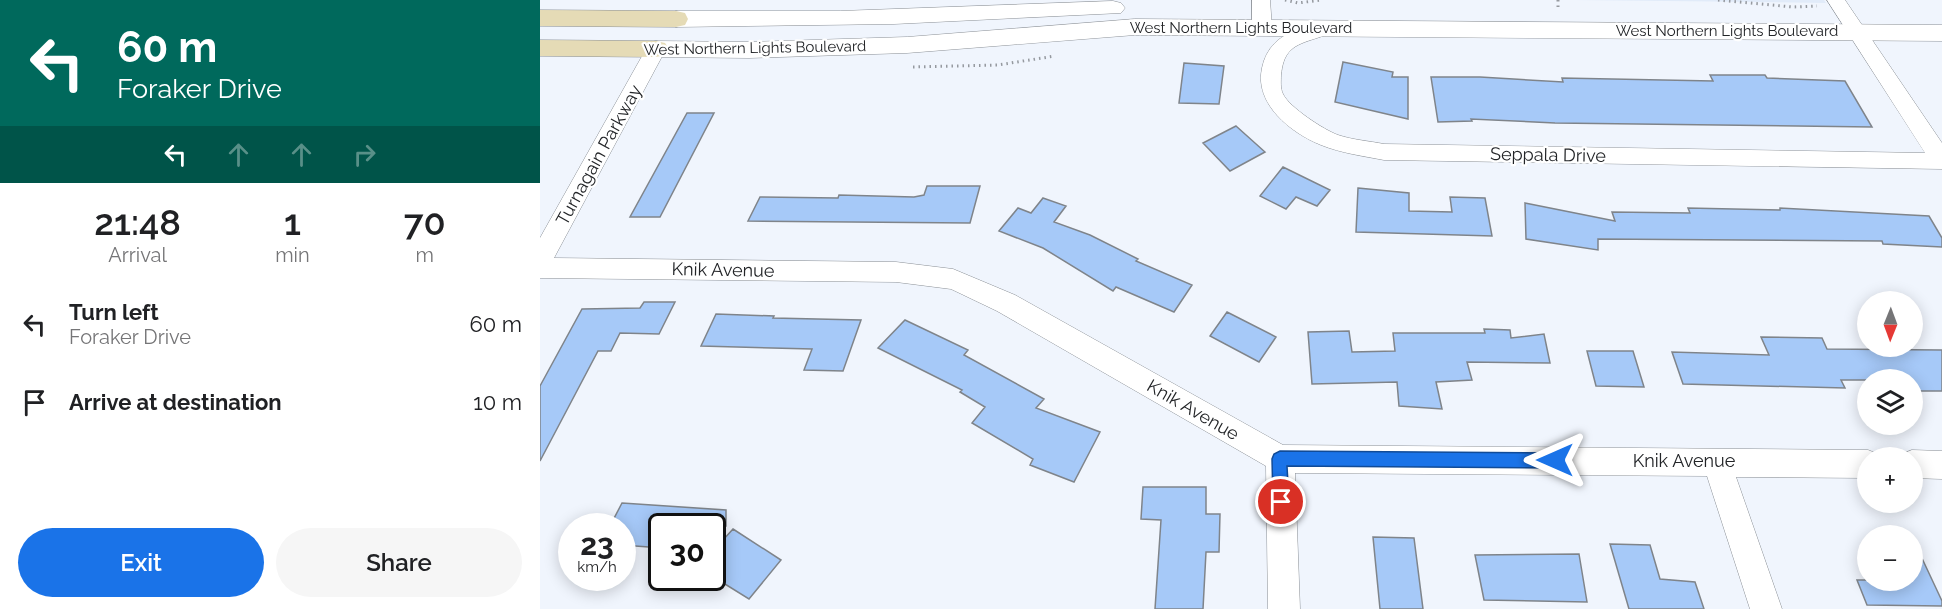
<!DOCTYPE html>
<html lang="en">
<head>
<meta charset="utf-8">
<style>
  body { margin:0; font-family:Raleway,sans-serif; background:#f6f6f6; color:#202124; height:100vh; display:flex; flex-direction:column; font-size:22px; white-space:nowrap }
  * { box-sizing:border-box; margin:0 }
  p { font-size:20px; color:#757577 }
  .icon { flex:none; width:33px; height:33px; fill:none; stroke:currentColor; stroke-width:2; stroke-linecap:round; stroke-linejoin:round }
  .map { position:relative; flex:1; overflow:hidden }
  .drawer { display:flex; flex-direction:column; background:#fff; width:540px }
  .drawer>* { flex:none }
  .top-card { background:#00695c; color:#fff; overflow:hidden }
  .needle { width:39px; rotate:181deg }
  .controls { position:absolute; left:1317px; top:291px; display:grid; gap:12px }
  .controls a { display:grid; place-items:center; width:66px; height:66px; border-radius:50%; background:#fff; box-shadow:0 3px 15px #0003; font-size:30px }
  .speed { position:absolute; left:18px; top:513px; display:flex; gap:12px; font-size:30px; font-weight:700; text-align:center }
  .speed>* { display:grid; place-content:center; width:78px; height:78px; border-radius:50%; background:#fff; box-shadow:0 3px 15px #0003; line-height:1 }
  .speed small { font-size:15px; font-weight:400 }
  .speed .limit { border:3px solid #111; border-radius:9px; background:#fff; color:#111 }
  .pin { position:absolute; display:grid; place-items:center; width:51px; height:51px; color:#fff; margin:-26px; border:3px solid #fff; border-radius:50%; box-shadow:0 2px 6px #0007 }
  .me { position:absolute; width:66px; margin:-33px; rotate:270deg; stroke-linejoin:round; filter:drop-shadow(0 0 4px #0008) }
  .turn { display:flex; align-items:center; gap:21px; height:126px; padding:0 18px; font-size:27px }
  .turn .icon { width:78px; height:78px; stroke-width:2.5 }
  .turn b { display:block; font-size:42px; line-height:51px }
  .lanes { display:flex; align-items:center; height:57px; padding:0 18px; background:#0003; justify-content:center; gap:30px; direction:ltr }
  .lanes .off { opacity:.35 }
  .eta { display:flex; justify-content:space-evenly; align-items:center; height:102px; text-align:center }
  .eta b { font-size:36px; font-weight:600; line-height:42px }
  .cta { display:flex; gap:12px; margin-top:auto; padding:12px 18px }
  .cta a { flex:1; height:69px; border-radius:36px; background:#1a73e8; color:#fff; font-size:24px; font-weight:600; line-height:69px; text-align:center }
  .cta a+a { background:#f6f6f6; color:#202124 }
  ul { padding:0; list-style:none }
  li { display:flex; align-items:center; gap:18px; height:78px; padding:0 18px }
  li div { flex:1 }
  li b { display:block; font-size:22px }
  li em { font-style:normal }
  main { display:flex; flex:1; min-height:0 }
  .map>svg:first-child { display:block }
  .built { fill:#e1ebf9 }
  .building { fill:#a6c9f8; stroke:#7f848a; stroke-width:1.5 }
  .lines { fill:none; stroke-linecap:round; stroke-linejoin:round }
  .minor-casing { stroke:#8b9096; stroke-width:1 }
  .tertiary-casing { stroke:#8b9096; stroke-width:1 }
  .secondary-casing { stroke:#8b9096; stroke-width:1 }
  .path { stroke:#95999f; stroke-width:3; stroke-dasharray:1.5 4; stroke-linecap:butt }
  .minor { fill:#fff; fill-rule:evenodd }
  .tertiary { fill:#fff; fill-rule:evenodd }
  .secondary { fill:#e5dbb6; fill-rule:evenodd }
  .route { fill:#1a73e8; stroke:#114b97; stroke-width:1.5 }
  .labels { text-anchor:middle; stroke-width:4.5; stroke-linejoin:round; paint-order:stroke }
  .far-street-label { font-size:15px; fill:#222427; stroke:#fff }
  .street-label { font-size:18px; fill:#222427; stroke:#fff }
</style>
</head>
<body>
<main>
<section class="drawer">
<div class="top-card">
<div class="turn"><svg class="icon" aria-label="left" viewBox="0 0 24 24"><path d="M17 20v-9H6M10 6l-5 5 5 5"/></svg><div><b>60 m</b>Foraker Drive</div></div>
<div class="lanes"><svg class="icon" aria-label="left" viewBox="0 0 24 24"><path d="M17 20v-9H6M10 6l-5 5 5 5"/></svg><svg class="icon off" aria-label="ahead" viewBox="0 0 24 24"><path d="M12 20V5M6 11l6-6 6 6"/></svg><svg class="icon off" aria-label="ahead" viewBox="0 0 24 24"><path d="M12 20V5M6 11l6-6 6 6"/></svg><svg class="icon off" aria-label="right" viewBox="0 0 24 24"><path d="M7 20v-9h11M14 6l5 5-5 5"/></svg></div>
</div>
<div class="eta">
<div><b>21:48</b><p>Arrival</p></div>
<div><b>1</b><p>min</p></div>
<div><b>70</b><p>m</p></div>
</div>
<ul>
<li><svg class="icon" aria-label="left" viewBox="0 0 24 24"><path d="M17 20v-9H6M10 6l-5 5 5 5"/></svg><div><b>Turn left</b><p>Foraker Drive</p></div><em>60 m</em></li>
<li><svg class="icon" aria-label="arrive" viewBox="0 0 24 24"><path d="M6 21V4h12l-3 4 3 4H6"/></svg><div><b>Arrive at destination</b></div><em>10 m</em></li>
</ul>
<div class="cta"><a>Exit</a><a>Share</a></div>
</section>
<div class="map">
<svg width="1402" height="609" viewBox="0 0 1402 609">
  <rect width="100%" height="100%" fill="#f0f5fd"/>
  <!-- built -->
  <path class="built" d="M1034,0H1284L1286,3L1219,2Z"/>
  <!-- building -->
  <path class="building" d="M803,62L853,72L852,77H868V119L795,102Z
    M644,63L684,66L679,104L639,103Z
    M1170,75H1225L1227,78L1305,81L1332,127L1015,123L931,119L932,121L898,122L891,77H940L1023,82L1022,78L1173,81Z
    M147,113H174L120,217H90Z
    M696,126L725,152L690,171L663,143Z
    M743,167L790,190L777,206L756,197L746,209L720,196Z
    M387,186H440L430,223L208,221L220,197L298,198L299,195L374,197L384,195Z
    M818,188L869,193V211L912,212L910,197L945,198L952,236L816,232Z
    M503,198L526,206L514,222L550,235L598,259L596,261L652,285L634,312L576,287L573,291L503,248L459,231L478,208L491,213Z
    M985,203L1075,221L1072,212L1150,213L1148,208L1240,210V208L1389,216L1402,238V247L1343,244L1342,241L1058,239V250L986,239Z
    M104,302H135L119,334L80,333L71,351H58L0,461V386L42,309L100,308Z
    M687,312L736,337L719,362L670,336Z
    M176,314L234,316L233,318L321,320L303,371L264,370L272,349L161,346Z
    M365,320L428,350L424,355L504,399L496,408L560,432L534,482L490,465L493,459L432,423L445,407L420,392L422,390L338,348Z
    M944,329L970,330L971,338L1004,334L1010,363L927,362L932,380L896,382L902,409L859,406L857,382L772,384L768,332L809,331L812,352L855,351L853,333H945Z
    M1221,337L1282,338L1287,349L1402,350V391H1372V380H1301L1305,388L1143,384L1132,352L1229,355Z
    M1047,351H1093L1104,387L1056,386Z
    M603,487H666V514H680L679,552H666L663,609H615L621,520L601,519Z
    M82,503L186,510V526H122V548L82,545V526H70Z
    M193,529L241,560L209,599L172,576V552Z
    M833,537L874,538L883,609H840Z
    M1372,537L1402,601V606L1327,605L1317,580H1372Z
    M1070,544L1110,545L1120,579L1155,582L1164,609H1089Z
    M1039,554L1047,602L944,600L935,555Z"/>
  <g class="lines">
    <!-- minor casing -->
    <g class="minor-casing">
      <path id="minor" d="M712,0H730L732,28L729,32L722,34L715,32L712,28Z
        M1287,0H1305L1402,143V169L844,160C823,156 801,153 781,145C751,133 714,104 722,68C726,48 739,36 757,30C768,26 782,21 793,24L796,28C789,38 762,39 751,50C744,56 742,66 741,75C741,81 740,88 743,94C749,107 784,130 798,135C813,140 829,141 844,144L1385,153Z
        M116,42L123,44L126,49L14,258L356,262L413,269L475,295L743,445L1328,450L1338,454L1340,458H1328V478L1196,477L1242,609H1210L1167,476L755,473L760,609H728L726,466L457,311L411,289L356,282L0,278V238L106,49L109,44Z
        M1372,450L1402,451V479L1372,478V458H1360L1362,454Z"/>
    </g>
    <!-- tertiary casing -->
    <g class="tertiary-casing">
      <path id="tertiary" d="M573,1L581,3L585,8L581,13L354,24L136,27L128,24L124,19L128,14L136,11H300Z
        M595,19L1402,25V41L595,35L367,53L209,58L116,57L107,55L104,49L107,43L116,41L209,42L367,37Z"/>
    </g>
    <!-- secondary casing -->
    <g class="secondary-casing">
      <path id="secondary" d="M0,10L136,11L145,13L148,19L145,25L136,27L0,26Z
        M0,40L116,41L125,43L129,49L125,55L116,57L0,56Z"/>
    </g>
    <!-- path -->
    <path class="path" d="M745,0L758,3L781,0
      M1018,0V10
      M1178,0L1253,7L1277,6
      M373,67L458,65L515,56"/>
    <!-- minor -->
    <use href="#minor" class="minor"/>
    <!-- tertiary -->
    <use href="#tertiary" class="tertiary"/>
    <!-- secondary -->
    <use href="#secondary" class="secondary"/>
  </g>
  <!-- route -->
  <path class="route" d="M740,451L1015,453L1021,455L1023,460L1021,466L1015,468L747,466L749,502L746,507L741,509L735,507L733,502L732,459L734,454Z"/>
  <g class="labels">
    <!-- far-street labels -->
    <g class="far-street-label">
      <text x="701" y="33">West Northern Lights Boulevard</text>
      <text x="1187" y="36">West Northern Lights Boulevard</text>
      <text transform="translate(215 48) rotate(-1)" y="5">West Northern Lights Boulevard</text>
    </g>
    <!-- street labels -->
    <g class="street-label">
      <text transform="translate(59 155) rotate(-61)" y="6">Turnagain Parkway</text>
      <text transform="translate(1008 155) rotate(1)" y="6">Seppala Drive</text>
      <text transform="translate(183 270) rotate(1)" y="6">Knik Avenue</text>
      <text transform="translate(653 410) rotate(30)" y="6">Knik Avenue</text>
      <text x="1144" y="467">Knik Avenue</text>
    </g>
  </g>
</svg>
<div class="controls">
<a><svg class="needle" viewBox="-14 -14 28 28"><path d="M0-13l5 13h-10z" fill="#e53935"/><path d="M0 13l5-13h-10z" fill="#757577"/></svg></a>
<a><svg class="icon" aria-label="layers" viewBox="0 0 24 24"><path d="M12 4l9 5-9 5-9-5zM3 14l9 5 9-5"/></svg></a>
<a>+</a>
<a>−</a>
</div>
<div class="speed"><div>23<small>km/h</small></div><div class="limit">30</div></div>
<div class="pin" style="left:741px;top:502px;background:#d93025"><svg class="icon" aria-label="arrive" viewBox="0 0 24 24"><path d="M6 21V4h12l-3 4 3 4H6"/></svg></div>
<svg class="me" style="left:1015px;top:460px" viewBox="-20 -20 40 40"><path d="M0-17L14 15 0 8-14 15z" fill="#1a73e8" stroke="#fff" stroke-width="4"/></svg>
</div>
</main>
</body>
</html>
